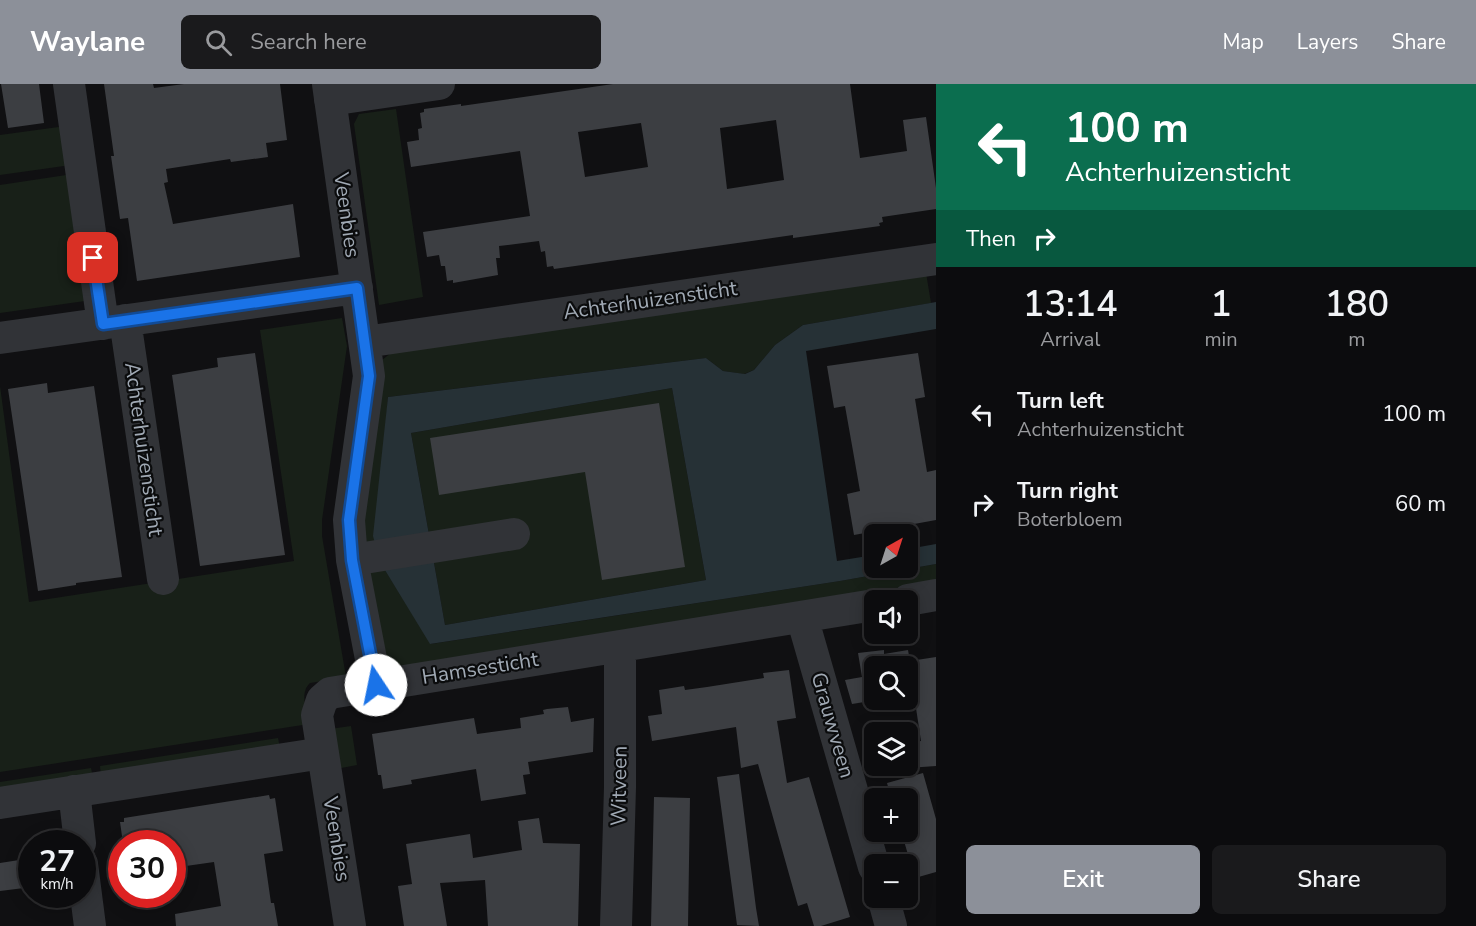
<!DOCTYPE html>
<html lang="en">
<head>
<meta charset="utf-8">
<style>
  body { margin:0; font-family:"Nunito Sans",sans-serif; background:#1a1a1c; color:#f1f3f6; height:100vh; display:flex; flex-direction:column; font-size:22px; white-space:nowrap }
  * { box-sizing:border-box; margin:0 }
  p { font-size:20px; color:#9a9b9e }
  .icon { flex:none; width:33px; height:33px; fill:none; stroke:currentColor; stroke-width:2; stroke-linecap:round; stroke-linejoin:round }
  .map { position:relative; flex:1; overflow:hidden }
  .details { display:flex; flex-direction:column; background:#0c0c0e; width:540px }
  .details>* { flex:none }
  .guide { background:#0b6e4f; color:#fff; overflow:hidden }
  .needle { width:39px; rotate:39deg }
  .fabs { position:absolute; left:864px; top:440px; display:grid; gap:12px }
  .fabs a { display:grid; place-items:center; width:54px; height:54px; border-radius:9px; background:#0c0c0e; box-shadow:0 3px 15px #0003,0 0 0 2px #2c2c2e; font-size:30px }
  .speed { position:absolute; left:18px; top:746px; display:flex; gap:12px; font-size:30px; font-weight:700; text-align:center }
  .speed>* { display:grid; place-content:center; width:78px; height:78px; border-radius:50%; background:#0c0c0e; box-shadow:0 3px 15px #0003,0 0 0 2px #2c2c2e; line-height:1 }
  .speed small { font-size:15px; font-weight:400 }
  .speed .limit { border:9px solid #d22; background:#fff; color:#111 }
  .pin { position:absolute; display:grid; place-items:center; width:51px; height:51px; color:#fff; margin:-26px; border-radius:12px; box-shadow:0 3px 9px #0006 }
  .me { position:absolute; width:66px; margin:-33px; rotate:349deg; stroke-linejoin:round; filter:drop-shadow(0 0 4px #0008) }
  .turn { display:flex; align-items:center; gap:21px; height:126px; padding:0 30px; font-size:27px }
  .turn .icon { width:78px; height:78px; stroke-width:2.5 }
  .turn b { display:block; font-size:42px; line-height:51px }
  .then { display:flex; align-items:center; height:57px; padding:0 30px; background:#0003; gap:12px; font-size:22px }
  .eta { display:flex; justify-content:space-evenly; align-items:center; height:102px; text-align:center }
  .eta b { font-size:36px; font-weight:600; line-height:42px }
  .action { display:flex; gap:12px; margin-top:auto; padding:12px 30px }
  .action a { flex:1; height:69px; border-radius:9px; background:#8c9099; color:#fff; font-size:24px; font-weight:600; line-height:69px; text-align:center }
  .action a+a { background:#1a1a1c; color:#f1f3f6 }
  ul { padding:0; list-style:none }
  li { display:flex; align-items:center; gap:18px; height:90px; padding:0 30px }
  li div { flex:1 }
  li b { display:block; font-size:22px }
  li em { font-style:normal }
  header { display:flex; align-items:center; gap:36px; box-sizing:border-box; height:84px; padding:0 30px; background:#8c9099; color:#fff }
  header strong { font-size:28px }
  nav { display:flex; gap:33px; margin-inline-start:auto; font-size:21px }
  .search { width:420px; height:54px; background:#1a1a1c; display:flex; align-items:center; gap:15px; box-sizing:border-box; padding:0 21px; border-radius:9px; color:#9a9b9e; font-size:22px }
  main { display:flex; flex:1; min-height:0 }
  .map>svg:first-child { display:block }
  .green { fill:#182018 }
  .water { fill:#263136; fill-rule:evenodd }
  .building { fill:#3c3e42; fill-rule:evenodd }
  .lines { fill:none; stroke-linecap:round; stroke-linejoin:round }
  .minor { stroke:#313337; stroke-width:32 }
  .route-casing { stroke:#114b97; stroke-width:15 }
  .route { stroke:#1a73e8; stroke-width:10 }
  .labels { text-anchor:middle; stroke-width:4.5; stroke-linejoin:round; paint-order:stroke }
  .street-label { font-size:21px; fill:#a0a9b4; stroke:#0b0c0d }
</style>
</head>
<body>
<header>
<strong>Waylane</strong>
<div class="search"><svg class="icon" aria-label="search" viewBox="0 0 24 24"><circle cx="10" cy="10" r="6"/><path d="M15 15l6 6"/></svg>Search here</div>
<nav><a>Map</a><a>Layers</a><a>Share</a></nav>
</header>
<main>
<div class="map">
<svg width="936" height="842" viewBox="0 0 936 842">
  <rect width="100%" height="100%" fill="#101012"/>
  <!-- green -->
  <path class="green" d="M396,25L423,213L379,221L354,40L359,30Z
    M66,42L71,81L0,91V51Z
    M73,90L92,216L0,229V101Z
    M926,189L931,219L803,241L775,261L754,286L744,290L723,287L706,274L388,313L376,463L363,461L360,447L382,276L396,265Z
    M342,234L347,262L322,436V452L346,593L310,599C299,609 307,627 309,640L0,688V302L29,518L294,477L260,246Z
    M672,304L706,496L445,541L411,349Z
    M380,478L431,560L840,497L936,480V501L407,584L392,582L382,567L367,488Z
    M351,642L357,681L336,685L330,645Z
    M278,654L280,664L101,692L100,682Z
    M91,684L93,694L0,708V698Z"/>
  <!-- water -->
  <path class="water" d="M936,218V245L806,267L837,477L874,471V483H908V465L936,460V480L840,497L430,560L380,478L373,452L388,313L706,274L723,287L745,290L754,286L775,261L803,241ZM672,304L706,496L445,541L411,349Z"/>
  <!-- building -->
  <path class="building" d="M1,0H39L44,39L8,44Z
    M104,0H153L154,4L184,0H280L287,56L266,59L268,73L231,78L230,75L166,85L168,98L164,99L173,140L293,120L300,173L137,197L128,134L120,135L111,72H114Z
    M613,0H850L860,74L907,67L903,36L926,33L936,104V125L882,133L883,138L879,139L880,142L793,154V151L554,185L553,182L547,183L545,167L541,168L539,157L499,162L500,174H496L498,191L453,199V196L447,197L445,182H441L439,171L427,173L423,148L530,132L520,67L411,83L407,58L419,56L418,45L422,44L420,29L424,28V25L461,20V22ZM776,36L784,96L727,105L720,44ZM641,39L648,83L585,93L578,48Z
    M255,269L285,471L200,482L172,291L218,283L217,274Z
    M918,269L925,313L915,315L927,388L936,386V436L854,451L847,410L860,407L853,367L845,322L834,324L827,282Z
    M47,299L48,309L94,302L122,493L76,499V501L38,507L8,305Z
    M659,319L685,483L602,496L585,388L439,411L430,354Z
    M884,566V570L908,566L910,577L936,573V682L908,684V659L921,657L914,611H908V582H874V615H883L852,620L845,596L862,593L858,569Z
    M789,586L796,634L777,637L787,699L809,693L850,833L821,842H814L807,819L798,822L758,680L741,684L736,643L652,657L648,632L662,630L659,606L684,602L685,606L707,603L764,594L763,589Z
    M568,623L571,638L594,634L593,668L528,678L530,690L523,691L526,710L481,717L476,685L411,696L412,700L383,705L381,691H378L372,650L474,634L477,650L521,644L520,634L544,630L543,626L547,625Z
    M923,689L936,735V788L915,794L901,747H908V714H891L887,699Z
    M739,690L756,824L759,842L737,841L717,693Z
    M269,711L270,715L275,714L283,767L264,770L271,819H274L278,842H176L175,830L221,822L214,778L172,784V759H123L120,738H124V734Z
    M654,713L690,714L688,842H651Z
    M539,734L543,759L580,760L578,842H488L485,796L440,799L447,842H404L398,802L412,800L406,760L470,750L473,774L522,766L518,737Z
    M32,774V803L0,807V779Z"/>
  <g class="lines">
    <!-- minor -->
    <path class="minor" d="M69,0L103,240
      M328,0L369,292L349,436L352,476L376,601
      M330,16L439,0
      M125,236L163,495
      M0,254L357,204
      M365,258L936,175
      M352,476L514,450
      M908,516L936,511
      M802,533L874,783
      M74,707L80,759
      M0,719L323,669
      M82,780L90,842
      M883,813L891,842
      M350,842L317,631L322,616L330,609L874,521
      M616,842L620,703V562"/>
  </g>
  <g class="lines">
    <!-- route casing -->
    <g class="route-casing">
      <path id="route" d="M93,174L103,240L357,204L369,292L349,436L352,476L376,601"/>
    </g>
    <!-- route -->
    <use href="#route" class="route"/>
  </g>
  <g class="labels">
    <!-- street labels -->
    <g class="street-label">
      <text transform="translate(347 131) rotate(82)" y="7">Veenbies</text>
      <text transform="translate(650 216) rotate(-8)" y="7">Achterhuizensticht</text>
      <text transform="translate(144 365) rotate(82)" y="7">Achterhuizensticht</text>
      <text transform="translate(480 584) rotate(-9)" y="7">Hamsesticht</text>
      <text transform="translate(833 641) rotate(74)" y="7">Grauwveen</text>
      <text transform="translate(619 702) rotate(-89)" y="7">Witveen</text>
      <text transform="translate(337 755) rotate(81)" y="7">Veenbies</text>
    </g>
  </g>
</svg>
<div class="fabs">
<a><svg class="needle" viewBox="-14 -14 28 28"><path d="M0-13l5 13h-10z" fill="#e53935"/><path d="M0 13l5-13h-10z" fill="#9a9b9e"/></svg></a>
<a><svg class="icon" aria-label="sound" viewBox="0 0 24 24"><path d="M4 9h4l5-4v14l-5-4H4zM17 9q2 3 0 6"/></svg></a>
<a><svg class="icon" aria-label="search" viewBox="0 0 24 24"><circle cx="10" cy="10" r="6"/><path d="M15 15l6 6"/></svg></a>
<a><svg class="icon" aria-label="layers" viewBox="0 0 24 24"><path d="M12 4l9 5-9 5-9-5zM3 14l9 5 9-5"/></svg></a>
<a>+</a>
<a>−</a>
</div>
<div class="speed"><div>27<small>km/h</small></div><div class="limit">30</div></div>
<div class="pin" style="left:93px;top:174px;background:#d93025"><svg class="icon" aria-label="arrive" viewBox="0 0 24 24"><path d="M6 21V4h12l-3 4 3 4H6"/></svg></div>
<svg class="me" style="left:376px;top:601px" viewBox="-20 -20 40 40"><circle r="19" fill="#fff"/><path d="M0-13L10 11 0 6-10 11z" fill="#1a73e8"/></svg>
</div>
<section class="details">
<div class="guide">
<div class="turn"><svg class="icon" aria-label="left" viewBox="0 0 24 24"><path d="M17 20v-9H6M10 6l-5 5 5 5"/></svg><div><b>100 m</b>Achterhuizensticht</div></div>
<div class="then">Then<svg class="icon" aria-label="right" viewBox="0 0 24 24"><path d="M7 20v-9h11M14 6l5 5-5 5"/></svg></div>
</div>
<div class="eta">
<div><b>13:14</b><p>Arrival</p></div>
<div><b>1</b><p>min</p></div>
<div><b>180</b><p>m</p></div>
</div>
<ul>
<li><svg class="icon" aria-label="left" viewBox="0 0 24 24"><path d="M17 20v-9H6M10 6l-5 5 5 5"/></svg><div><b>Turn left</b><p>Achterhuizensticht</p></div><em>100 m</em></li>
<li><svg class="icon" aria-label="right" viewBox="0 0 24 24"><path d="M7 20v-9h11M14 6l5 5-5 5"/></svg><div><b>Turn right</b><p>Boterbloem</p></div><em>60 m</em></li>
</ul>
<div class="action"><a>Exit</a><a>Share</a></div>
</section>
</main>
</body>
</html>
